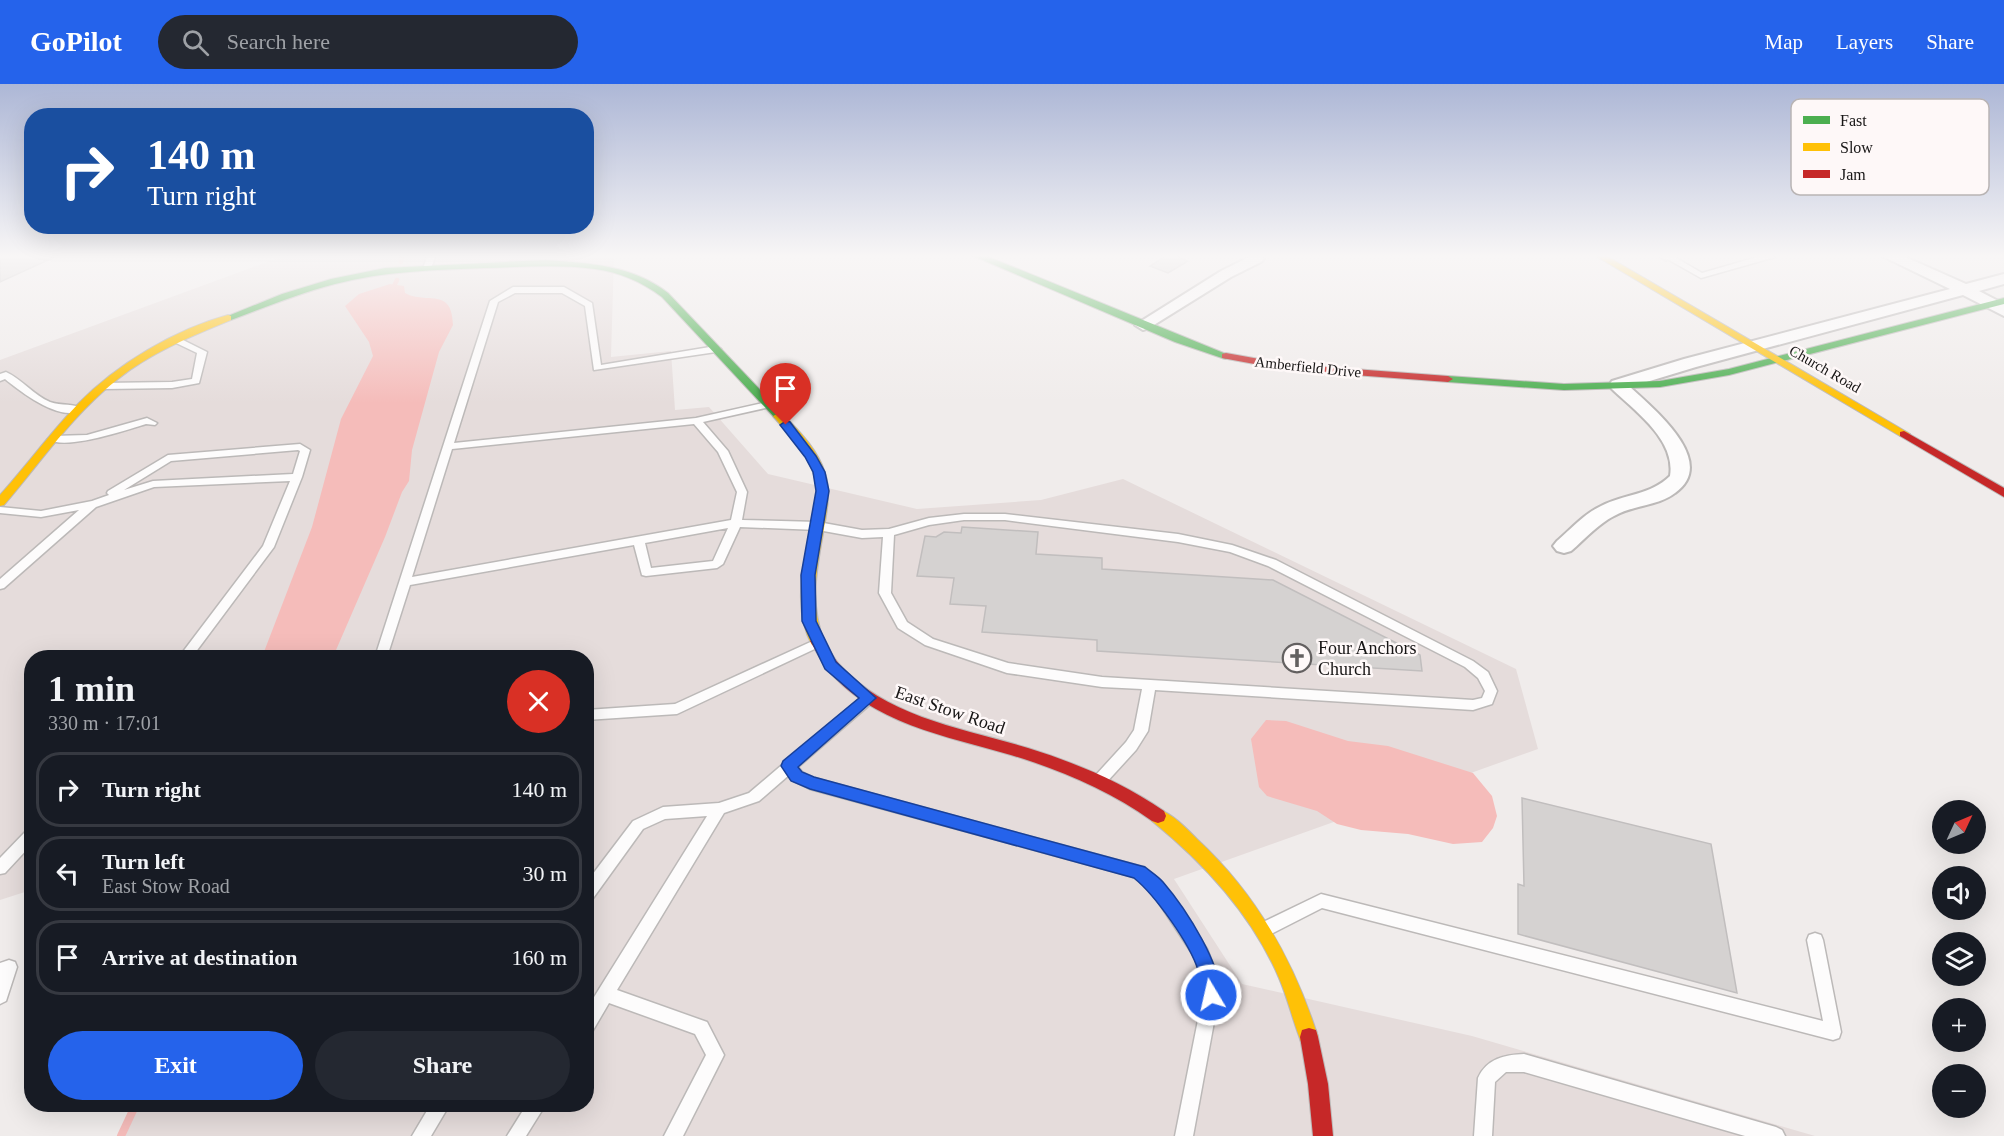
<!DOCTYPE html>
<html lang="en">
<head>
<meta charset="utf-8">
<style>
  body { margin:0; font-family:Georgia,serif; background:#242831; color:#f1f3f6; height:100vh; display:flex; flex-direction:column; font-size:22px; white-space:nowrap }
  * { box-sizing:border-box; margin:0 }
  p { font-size:20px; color:#9ea1a6 }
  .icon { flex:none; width:33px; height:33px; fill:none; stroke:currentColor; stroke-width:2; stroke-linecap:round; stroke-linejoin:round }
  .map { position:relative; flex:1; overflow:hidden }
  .panel { position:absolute; left:24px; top:566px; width:570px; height:462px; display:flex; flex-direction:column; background:#171b24; border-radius:24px; box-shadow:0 6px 24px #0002 }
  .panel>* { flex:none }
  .guide { position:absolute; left:24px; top:24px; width:570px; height:126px; border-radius:24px; box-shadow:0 6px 24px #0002; background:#1a4fa0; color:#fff; overflow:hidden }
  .needle { width:39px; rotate:46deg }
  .controls { position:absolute; left:1932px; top:716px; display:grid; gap:12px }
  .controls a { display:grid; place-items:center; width:54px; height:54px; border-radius:50%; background:#171b24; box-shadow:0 6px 24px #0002; font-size:30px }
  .pin { position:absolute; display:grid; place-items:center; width:51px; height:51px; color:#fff; margin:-62px -26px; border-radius:50% 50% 50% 0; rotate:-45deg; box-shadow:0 0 6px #0007 }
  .pin .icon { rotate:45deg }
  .me { position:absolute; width:66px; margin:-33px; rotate:351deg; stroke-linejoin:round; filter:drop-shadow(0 0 4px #0008) }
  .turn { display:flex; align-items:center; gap:21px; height:126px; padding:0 24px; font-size:27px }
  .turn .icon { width:78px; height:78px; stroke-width:2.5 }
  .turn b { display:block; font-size:42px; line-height:51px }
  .round { display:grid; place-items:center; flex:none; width:63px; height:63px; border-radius:32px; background:#242831 }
  .overview { display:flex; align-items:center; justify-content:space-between; height:102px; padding:0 24px }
  h1 { font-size:36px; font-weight:700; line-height:45px }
  .button { display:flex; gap:12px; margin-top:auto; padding:12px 24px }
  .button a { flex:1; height:69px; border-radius:36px; background:#2563eb; color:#fff; font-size:24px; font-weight:700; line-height:69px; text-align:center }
  .button a+a { background:#242831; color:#f1f3f6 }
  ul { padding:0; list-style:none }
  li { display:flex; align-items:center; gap:18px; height:75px; margin:0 12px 9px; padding:0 12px; border:3px solid #363941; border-radius:24px }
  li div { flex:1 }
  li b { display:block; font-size:22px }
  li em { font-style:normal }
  header { display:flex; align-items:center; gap:36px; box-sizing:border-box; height:84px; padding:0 30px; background:#2563eb; color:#fff }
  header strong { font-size:28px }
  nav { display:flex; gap:33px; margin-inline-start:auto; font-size:21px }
  .search { width:420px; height:54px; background:#242831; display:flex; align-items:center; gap:15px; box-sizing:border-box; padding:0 21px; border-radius:33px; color:#9ea1a6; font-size:22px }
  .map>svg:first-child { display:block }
  .built { fill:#e5dcdb }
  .water { fill:#f5bcba }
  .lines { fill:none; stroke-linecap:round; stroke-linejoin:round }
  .stream-far1 { stroke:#f5bcba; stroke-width:4.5 }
  .stream { stroke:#f5bcba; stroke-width:8 }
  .building { fill:#d5d2d1; stroke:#c1bebe; stroke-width:1.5 }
  .lane-casing { stroke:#bcb9b8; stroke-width:3 }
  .street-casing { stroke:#bcb9b8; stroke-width:4 }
  .fast-casing { stroke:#bcb9b8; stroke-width:2 }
  .slow-casing { stroke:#bcb9b8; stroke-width:2 }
  .jam-casing { stroke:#bcb9b8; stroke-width:2 }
  .lane { fill:#fdfcfc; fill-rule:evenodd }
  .street { fill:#fdfcfc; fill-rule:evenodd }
  .fast { fill:#4caf50; fill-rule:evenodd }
  .slow { fill:#ffc107; fill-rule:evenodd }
  .jam { fill:#c62828; fill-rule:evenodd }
  .route { fill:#2563eb; stroke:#184099; stroke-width:1.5 }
  .labels { text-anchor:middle; stroke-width:5; stroke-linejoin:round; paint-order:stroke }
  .far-street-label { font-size:15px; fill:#171515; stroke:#fef8f8 }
  .poi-label { font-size:18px; fill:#171515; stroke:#fef8f8; text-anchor:start }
  .street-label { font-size:18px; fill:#171515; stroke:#fef8f8 }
  .key { fill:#fef8f8; stroke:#b9b4b4; stroke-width:1.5 }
  .key-label { font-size:16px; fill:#171515 }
</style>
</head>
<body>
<header>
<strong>GoPilot</strong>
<div class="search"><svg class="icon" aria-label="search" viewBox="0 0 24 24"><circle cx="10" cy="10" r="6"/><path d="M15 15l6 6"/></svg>Search here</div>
<nav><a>Map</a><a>Layers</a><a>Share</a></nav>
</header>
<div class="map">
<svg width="2004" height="1052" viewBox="0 0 2004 1052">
  <rect width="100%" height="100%" fill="#f0eceb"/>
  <!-- built -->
  <path class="built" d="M286,171H614L611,273L671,267L675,326L709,323L768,390L917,425L1041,416L1123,395L1516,585L1538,665L1174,795L1242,900L1472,952L1815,1052H125L135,1020H586V573H32L31,806L0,816V276Z"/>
  <!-- water -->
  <path class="water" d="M390,200L404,202L405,209C427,221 452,202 453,241L439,268L412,366L409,397L402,408L385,453L333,573H262L312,443L341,335L373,272L369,258L345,222L359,210Z
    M1266,636L1286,637L1348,657L1388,662L1473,689L1492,712L1497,732L1493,744L1482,758L1453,760L1408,750L1361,746L1337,740L1317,727L1267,712L1259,703L1251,655Z"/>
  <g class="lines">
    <!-- stream-far1 -->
    <path class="stream-far1" d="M401,178L402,171
      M391,208L397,196"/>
    <!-- stream -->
    <path class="stream" d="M121,1052L136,1020"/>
  </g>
  <!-- building -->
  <path class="building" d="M0,171H59L0,198Z
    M1167,171H1174L1188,177L1168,189L1150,182Z
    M962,443L1038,448L1036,470L1102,474V485L1273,496L1420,571L1422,587L1097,567V556L982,548L986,522L950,520L954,494L917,492L925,452L936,453L944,448L961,449Z
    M1522,714L1711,760L1737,909L1518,850V800L1524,802Z"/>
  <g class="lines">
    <!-- lane casing -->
    <g class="lane-casing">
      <path id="lane" d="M428,171H436L431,184L427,186L423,184Z
        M1671,171L1702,189L1764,171L1775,173L1701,194L1662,172Z
        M513,203H564L592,219L601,281L716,262L721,265L716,268L594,286L585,222L562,209H515L498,218L454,359L696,334L767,318L770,319V323L703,338L728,367L747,408L742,436L818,438L862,446L889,445L929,434L964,430H1005L1178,450L1232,461L1276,476L1473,577L1488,588L1497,607L1492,620L1473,626L1155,606L1148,647L1136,666L1104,701L1099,703L1094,701L1092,697L1094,693L1126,658L1134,646L1142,605L1102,603L1007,589L925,561L898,544L879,509L883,453L862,454L818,446L740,443L723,480L717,484L646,492L642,491L634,461L410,501L387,573H375L490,217ZM694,340L718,368L737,408L731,436L412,493L452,365ZM964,436H1005L1178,458L1230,468L1268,482L1465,583L1478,594L1485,607L1482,614L1473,616L1102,593L1008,579L933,555L907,538L891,509L894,451L929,441ZM728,444L713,477L651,484L645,459Z
        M177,253L207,268L199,299L172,304L104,305L99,302L104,299L172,298L192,295L197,269L174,258V254Z
        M6,288C22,295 33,311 50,318C61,322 75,319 83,325C62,340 21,308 5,295L0,297V290Z
        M147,334L157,339L155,341L146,340C126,346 65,367 48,355L53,352L87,351Z
        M300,360L310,366L302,393L274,463L192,573H179L263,462L290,397L154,403L96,423L4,504L0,505V495L79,426L41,433L0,429V423L41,427L92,417L109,411L107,409L108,407L168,371ZM298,366L300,367L293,390L153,397L124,406L171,377Z
        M817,555L821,556L823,559L821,562L677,630L586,636V626L675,620Z
        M869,609L874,611L875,614L874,617L798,683L802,688L814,694L1139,782L1144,783L1161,797L1207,865L1216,888L1219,911L1193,1052H1175L1203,911L1200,888L1195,874L1151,807L1134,793L810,705L792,696L789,691L759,717L724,729L617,906L707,938L724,971L721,977L683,1052H664L706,971L695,950L609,919L592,948L586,950V926L707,732L665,735L643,745L591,817L586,819V799L633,737L663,723L719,719L749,709L864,611Z
        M32,744V760L5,789L0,790V774L27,746Z
        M1321,810L1823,937L1807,856L1809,851L1815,849L1821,851L1823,856L1841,948L1839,954L1833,956L1322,824L1273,849L1267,851L1261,849L1259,844L1261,839Z
        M9,876L15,878L17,883L6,917L0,920V879Z
        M1524,970L1776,1043L1782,1046L1785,1052H1745L1524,988H1506L1495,998L1492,1052H1474L1478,994C1487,974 1505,971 1524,970Z
        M431,1020H450L431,1052H412Z
        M527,1020H546L526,1052H507Z"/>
    </g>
    <!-- street casing -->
    <g class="street-casing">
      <path id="street" d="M1260,171L1264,175L1261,178L1231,193L1149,244L1143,246L1135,241L1221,187L1251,172Z
        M1674,171L1666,176L1659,172V171Z
        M1880,171H1901L1966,200L2004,190V200L1979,207L2004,220V232L1963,211L1696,283L1630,303C1654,325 1719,378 1675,409C1658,422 1633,421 1614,432C1598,440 1585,455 1571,467L1564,469L1557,467L1553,462L1557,457C1571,445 1584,430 1601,422C1624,410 1651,411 1670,392C1676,356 1635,327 1612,305L1609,301L1612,297L1684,275L1950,205Z"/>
    </g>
    <!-- fast casing -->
    <g class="fast-casing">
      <path id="fast" d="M971,171H984L1231,272L1226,275L1222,274L1175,258Z
        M545,176C589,179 632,181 668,209L785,332L779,335L775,334L662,213C642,198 619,188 595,185C559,180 522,183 485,184C435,186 384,187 335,200C300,209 266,223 231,236L223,234L282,210L331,195L385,184Z
        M2004,214V220L1729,291L1660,303L1564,306L1448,298L1443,295L1448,292L1564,300L1660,297L1729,285Z"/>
    </g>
    <!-- slow casing -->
    <g class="slow-casing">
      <path id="slow" d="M1594,171H1605L1910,350L1908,352H1900Z
        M228,231L231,232V236C192,252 152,268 118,295C73,330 41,378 4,421L0,422V411C27,381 51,348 78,320C117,280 174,246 228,231Z
        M779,329L783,330C799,347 818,366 825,389C831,407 827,426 824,444C817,483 809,519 824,557L817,562L812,561C791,523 805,477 812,438C816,422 819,405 813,388C806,365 788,350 773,332Z
        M1158,725C1173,730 1187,745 1198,756C1257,811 1294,877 1318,953L1316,960L1309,962L1302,960C1293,938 1288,915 1279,894C1252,831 1205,780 1152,737L1150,732L1152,727Z"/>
    </g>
    <!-- jam casing -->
    <g class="jam-casing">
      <path id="jam" d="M1226,269L1287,280L1448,292L1453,295L1448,298L1287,286L1222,274V270Z
        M1904,347L2004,404V413L1900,352V348Z
        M817,552L822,553C827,562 832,572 839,580C886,634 964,644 1028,664C1076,679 1122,698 1164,727L1166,732L1164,737L1158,739L1152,737C1113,709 1070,690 1024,675C958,654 878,644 830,588C822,579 816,567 810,557Z
        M1309,944L1316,946L1318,953L1328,1000L1333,1052H1313L1308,1000L1300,953L1302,946Z"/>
    </g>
    <!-- lane -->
    <use href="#lane" class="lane"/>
    <!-- street -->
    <use href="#street" class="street"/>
    <!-- fast -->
    <use href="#fast" class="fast"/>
    <!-- slow -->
    <use href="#slow" class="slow"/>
    <!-- jam -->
    <use href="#jam" class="jam"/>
  </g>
  <!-- sky -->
  <linearGradient id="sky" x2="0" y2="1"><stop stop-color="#adb7d6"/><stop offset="0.54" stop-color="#f8f6f6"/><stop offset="1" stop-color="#f8f6f6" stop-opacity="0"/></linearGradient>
  <rect width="2004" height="319" fill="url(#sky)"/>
  <!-- route -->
  <path class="route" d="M786,337L790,338L816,372L825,388L829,407L815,491L816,537L836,578L876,614L798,683L802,688L814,693L1145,783C1151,788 1158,792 1163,798C1182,820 1230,889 1217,918L1211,920L1204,918C1200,907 1202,896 1198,886C1190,860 1155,811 1134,794L810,705L791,697L781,682L783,677L859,614L825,585L802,537L801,491L816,407L813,388L805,373L780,341Z"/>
  <!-- icons -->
  <defs>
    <g id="church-ring" transform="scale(1.5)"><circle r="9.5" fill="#fef8f8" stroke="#636060" stroke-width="1.5"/><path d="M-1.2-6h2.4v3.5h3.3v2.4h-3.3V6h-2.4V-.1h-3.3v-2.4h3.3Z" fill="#636060"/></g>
  </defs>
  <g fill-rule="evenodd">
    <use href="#church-ring" x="1297" y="574"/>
  </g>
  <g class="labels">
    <!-- far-street labels -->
    <g class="far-street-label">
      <text transform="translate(1308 283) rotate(6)" y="5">Amberfield Drive</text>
      <text transform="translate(1825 285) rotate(30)" y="5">Church Road</text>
    </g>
    <!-- poi labels -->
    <g class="poi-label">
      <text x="1318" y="570">Four Anchors<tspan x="1318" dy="21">Church</tspan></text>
    </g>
    <!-- street labels -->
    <g class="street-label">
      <text transform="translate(950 626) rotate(19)" y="6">East Stow Road</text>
    </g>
  </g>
  <!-- legend -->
  <rect x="1791" y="15" width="198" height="96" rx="9" class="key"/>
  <rect x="1803" y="32" width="27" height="8" fill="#4caf50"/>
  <rect x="1803" y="59" width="27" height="8" fill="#ffc107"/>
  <rect x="1803" y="86" width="27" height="8" fill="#c62828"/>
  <g class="key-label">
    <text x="1840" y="42">Fast</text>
    <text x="1840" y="69">Slow</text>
    <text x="1840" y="96">Jam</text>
  </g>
</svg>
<div class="controls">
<a><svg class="needle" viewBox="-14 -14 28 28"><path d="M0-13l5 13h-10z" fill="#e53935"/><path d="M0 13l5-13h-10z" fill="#9ea1a6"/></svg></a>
<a><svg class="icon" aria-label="sound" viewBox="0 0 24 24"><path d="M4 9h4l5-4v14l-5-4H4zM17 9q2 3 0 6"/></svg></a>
<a><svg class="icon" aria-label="layers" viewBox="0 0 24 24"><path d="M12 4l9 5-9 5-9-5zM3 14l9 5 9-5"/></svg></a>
<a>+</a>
<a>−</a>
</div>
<div class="pin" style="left:786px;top:341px;background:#d93025"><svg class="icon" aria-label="arrive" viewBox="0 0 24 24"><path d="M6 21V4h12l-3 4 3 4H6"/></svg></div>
<svg class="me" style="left:1211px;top:911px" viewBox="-20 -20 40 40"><circle r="17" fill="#2563eb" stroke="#fff" stroke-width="3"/><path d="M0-11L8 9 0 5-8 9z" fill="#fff"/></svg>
<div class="guide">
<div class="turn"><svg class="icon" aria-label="right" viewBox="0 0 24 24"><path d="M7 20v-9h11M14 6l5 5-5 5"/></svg><div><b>140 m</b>Turn right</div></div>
</div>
<section class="panel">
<div class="overview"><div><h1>1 min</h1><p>330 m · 17:01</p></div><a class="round" style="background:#d93025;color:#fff"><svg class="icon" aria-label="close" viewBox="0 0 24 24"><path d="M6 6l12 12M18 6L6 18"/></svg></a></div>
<ul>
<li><svg class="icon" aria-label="right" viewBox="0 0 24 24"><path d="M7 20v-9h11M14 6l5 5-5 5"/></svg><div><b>Turn right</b></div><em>140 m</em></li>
<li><svg class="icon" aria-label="left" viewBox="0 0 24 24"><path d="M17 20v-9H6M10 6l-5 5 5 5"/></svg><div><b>Turn left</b><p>East Stow Road</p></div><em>30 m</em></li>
<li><svg class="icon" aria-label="arrive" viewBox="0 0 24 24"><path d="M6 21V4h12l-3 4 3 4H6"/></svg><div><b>Arrive at destination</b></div><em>160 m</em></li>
</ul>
<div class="button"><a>Exit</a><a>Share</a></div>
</section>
</div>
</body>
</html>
